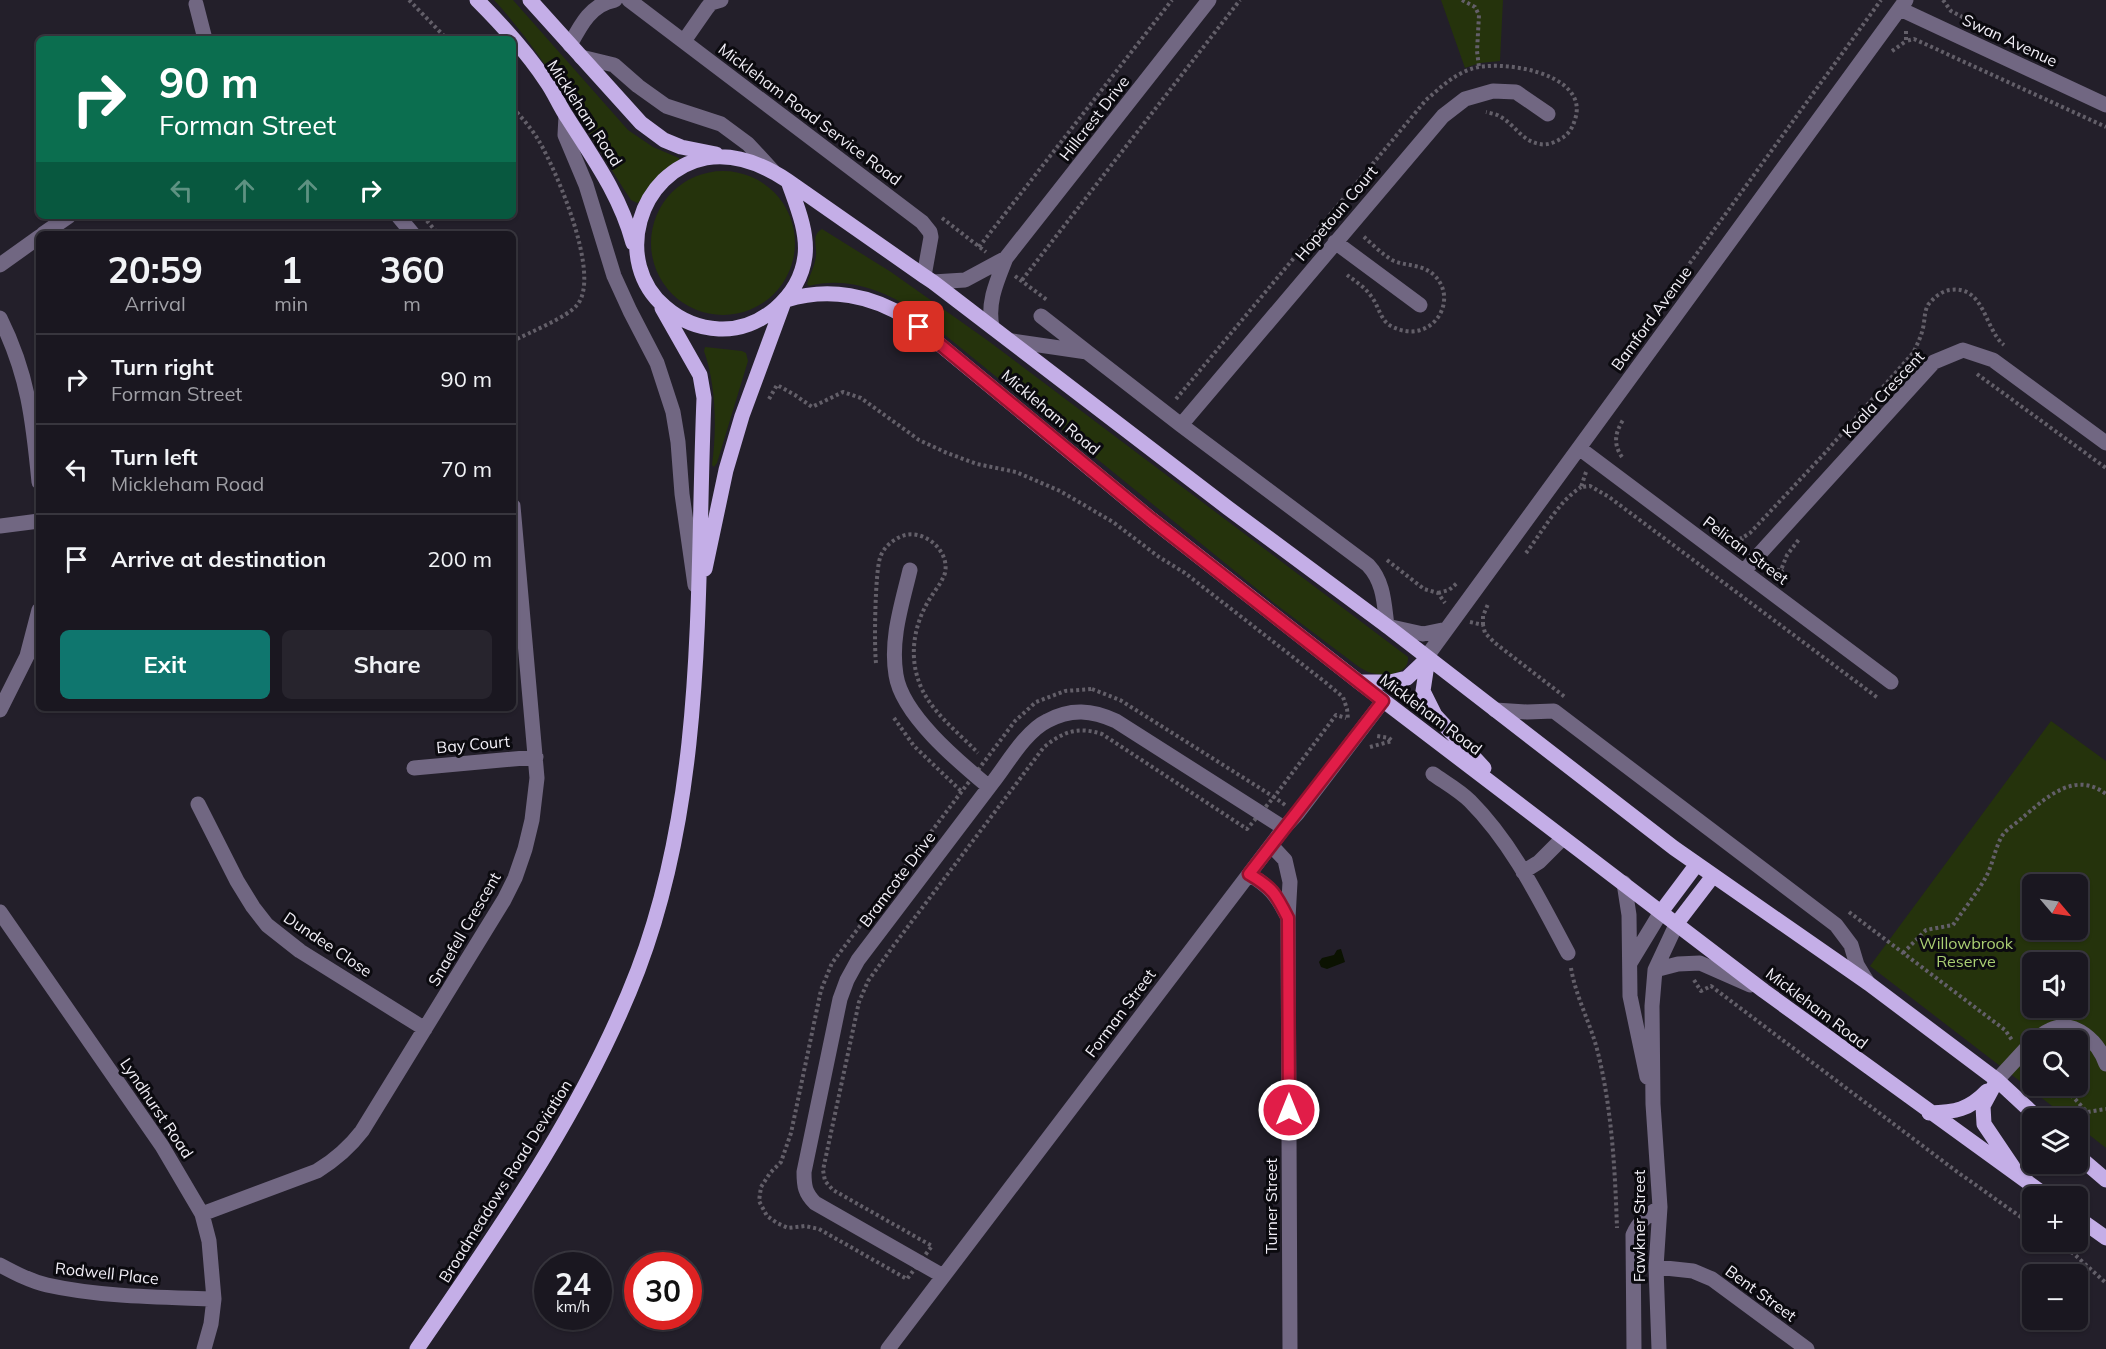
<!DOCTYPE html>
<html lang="en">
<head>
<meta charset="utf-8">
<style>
  body { margin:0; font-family:Mulish,sans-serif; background:#27242d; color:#f1f3f6; height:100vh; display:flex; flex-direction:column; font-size:22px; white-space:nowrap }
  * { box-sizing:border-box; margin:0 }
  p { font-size:20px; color:#9f9fa5 }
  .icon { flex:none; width:33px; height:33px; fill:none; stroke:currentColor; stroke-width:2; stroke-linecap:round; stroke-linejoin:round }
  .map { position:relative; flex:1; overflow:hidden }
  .drawer { position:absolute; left:36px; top:231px; width:480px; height:480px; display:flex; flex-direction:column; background:#1a1720; border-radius:9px; box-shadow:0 2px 4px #0004,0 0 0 2px #38363e }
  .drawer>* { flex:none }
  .banner { position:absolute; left:36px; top:36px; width:480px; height:183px; border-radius:9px; box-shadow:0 2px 4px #0004,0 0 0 2px #38363e; background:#0b6e4f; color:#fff; overflow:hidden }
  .needle { width:39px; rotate:119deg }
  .buttons { position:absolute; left:2022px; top:874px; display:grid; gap:12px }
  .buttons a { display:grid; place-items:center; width:66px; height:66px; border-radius:9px; background:#1a1720; box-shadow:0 2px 4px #0004,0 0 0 2px #38363e; font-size:30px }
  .speed { position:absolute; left:534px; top:1252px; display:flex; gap:12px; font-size:30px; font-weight:700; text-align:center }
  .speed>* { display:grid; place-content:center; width:78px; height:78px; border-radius:50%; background:#1a1720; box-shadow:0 2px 4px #0004,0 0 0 2px #38363e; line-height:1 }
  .speed small { font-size:15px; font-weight:400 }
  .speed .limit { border:9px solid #d22; background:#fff; color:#111 }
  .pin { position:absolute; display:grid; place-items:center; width:51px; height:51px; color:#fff; margin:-26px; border-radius:12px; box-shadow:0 3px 9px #0006 }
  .me { position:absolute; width:66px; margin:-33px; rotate:0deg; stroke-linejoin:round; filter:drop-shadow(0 0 4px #0008) }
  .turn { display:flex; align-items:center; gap:21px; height:126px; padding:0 24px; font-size:27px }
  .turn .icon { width:78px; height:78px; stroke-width:2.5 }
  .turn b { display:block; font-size:42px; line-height:51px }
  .lanes { display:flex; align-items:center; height:57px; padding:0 24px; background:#0003; justify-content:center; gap:30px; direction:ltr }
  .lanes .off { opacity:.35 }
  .eta { display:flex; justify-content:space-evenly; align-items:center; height:102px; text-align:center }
  .eta b { font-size:36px; font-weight:700; line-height:42px }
  .primary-button { display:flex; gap:12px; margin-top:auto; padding:12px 24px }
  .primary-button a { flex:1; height:69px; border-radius:9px; background:#0f766e; color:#fff; font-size:24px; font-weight:700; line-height:69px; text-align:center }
  .primary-button a+a { background:#27242d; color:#f1f3f6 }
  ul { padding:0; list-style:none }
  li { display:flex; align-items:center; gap:18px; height:90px; padding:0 24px; border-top:2px solid #38363e }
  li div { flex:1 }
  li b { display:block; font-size:22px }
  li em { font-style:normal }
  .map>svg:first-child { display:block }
  .green { fill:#25330c; fill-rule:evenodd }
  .water { fill:#0b1201 }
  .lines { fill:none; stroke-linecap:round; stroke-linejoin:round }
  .path { stroke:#635f69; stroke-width:4; stroke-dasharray:3 3; stroke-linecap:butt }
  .minor { stroke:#716782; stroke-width:15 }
  .major { stroke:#c4aee7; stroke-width:15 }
  .route-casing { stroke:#92132f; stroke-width:15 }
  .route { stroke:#e11d48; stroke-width:10 }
  .labels { text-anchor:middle; stroke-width:6; stroke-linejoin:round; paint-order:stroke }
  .street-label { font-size:16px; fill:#f1eef6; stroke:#0b0a0f }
  .park-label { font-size:16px; fill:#aacf73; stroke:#0b0a0f }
</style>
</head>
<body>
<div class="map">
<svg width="2106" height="1349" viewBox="0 0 2106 1349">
  <rect width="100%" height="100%" fill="#231f2a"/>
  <!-- green -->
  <path class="green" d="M494,0H513L628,130L653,147L679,158V161C662,171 649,184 639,202L637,203L631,200C587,132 549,60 494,0Z
    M1441,0H1503L1500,61L1480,63L1465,68Z
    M651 243a72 72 0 1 1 144 0a72 72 0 1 1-144 0Z
    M822,229L891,272L987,340L1408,657C1410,676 1381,677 1368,672C1364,670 1359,667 1355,664L1274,603L913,309C882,290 846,276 809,286L807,284C810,275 815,265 816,256C817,245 811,235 822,229Z
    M705,347L742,351L746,353L748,361L717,463L714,467L712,465C717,429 716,385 704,351Z
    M2051,721L2106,761V1148L2078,1126V1119H2069L1870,966ZM2032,885H2078V930H2032ZM2032,963H2078V1008H2032ZM2032,1041H2078V1086H2032Z"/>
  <!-- water -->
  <path class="water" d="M1341,949L1345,962L1327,969L1321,967L1319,962L1322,958L1334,955L1337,950Z"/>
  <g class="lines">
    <!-- path -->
    <path class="path" d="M409,0L447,39
      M1462,0L1475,7L1479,15L1477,51L1479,67
      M1943,0L1951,11L1970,21
      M1906,31V41L1914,39L1923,43L2106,127
      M1892,51L1906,41
      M513,108C522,118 532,129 539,141C556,170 602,276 577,305C568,317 528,333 513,341
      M423,216L438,234
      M942,218L986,252
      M979,247L1172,0
      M1347,275C1355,281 1365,287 1371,296C1379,306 1380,320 1391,326C1430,347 1460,302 1435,276C1422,263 1406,267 1392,260C1382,254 1372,244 1363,236
      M1015,276L1047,300
      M1022,280L1240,0
      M1626,351L1881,0
      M1977,374L2106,468
      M769,399L777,385L795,395L812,407L843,392L861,398L919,440L947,453L977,464L1016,472L1060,491L1113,522L1159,557L1185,573L1325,682L1343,697L1347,709L1348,719
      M1176,399L1426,100C1440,88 1453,75 1471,69C1499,59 1586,72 1576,116C1574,124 1571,131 1565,136C1558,141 1548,146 1540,144C1521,141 1515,124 1499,116C1496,114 1490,113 1486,112
      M1622,457C1613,444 1615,433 1623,420
      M1586,472L1581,487L1590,486L1609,497L1878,698
      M1729,537L1733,540L1742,538
      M1740,547L1742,538L1750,533L1824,454L1913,353C1917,345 1921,337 1923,328C1925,320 1924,312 1928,305C1933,298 1942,291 1950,290C1985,285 1984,329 2004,345
      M1526,553C1543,531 1558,502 1581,487
      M1387,560L1424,589L1438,593L1445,603
      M1771,570H1781L1787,555L1800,538
      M1781,570L1788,581
      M1438,593L1449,590L1457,583
      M1470,622L1483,625L1485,633L1495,643L1565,697
      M1483,625V616L1488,604
      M876,663C874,646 875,573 880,558C883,548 892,540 902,536C923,528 950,550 945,573C942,582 936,589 931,597C915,621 909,652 918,679C927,709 957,731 978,753
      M1092,689L1120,700L1274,797L1247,829L1102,734C1077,726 1063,732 1044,747L894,945L868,981L859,1002L823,1170L825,1181L833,1190L932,1246L907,1279L819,1229L805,1226L788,1228L777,1223L767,1216L759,1201L761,1187L770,1173L781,1162L791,1133L821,990L832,963L1015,721L1036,702L1065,691Z
      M894,718L914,746L961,791
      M1370,747L1392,741L1389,738L1377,736
      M1285,805L1274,797L1336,715L1346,718
      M1849,912L2005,1030L2012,1040
      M1903,953L1926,930L1953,925C1964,909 1978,892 1987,875C1993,863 1995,848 2002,836C2007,828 2015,825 2022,818C2046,798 2074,770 2106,794
      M1571,968C1576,998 1591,1024 1598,1053C1612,1110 1615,1170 1617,1228
      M1694,980L1701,991L1711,986L1956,1171L2032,1225
      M2063,1086L2087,1112L2106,1109
      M2056,1242L2074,1254L2106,1283"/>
    <!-- minor -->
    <path class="minor" d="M629,0L922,222L930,232L931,237L924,276
      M196,4L205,39
      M1900,9L2106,105
      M684,41L707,8L711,3L721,0
      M570,45C580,26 591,4 615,0
      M581,57L614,65L638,86L666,106L721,124L748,144L773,171
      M566,116L565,135L586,185L614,276L630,311L657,363L673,412L678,442L682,494L695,585
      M398,216L413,234
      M43,234L69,216
      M1335,242L1420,305
      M0,265L39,237
      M933,282L965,280L1006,258
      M1041,316L1087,352
      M0,318C28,374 33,420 39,482
      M992,327C987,302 997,281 1006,258L1209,0
      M1012,341L1087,352L1181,425L1368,565C1384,582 1384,603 1387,626L1423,634L1447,629
      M1181,425L1443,116L1465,99L1493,91L1516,92L1548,114
      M1579,448L1891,682
      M0,526L39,521
      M910,570C902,604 890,639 896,675C902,715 959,762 989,787
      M1744,571L1934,362L1963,350L1993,360L2106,443
      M1428,658L1430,652L1906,0
      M0,710L27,656L39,610
      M1495,710L1527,712L1554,711L1836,925L1851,945L1857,965L1868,983
      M414,768L536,757
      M1433,774C1446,783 1460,791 1470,801C1513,844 1540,901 1568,953
      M198,804L237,881L253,907L267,925L300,951L425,1029
      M1271,845L1285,860L1290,882L1288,918L1290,1349
      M1523,872L1539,862L1563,838
      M1249,874C1270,887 1276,894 1287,916
      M1624,883L1629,915L1630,996L1647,1077
      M0,912L162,1146L202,1214L209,1241L214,1299L211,1324L204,1349
      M1630,963L1661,912
      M1655,970L1678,964L1700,963L1750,985
      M2034,1041C2039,1037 2044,1032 2050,1030C2075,1018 2099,1043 2106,1064
      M1997,1080L2032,1042
      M202,1214L317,1171C335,1160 349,1148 362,1131L504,900L515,878L525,849L532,820L537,778L513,506
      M0,1265C15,1273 30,1281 47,1285C101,1297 159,1297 214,1299
      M1656,1267L1693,1271L1712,1279L1807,1349
      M943,1276L815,1203C805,1193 804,1186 804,1172L840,999L847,980L858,960C903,901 948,841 993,782C1007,764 1026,731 1047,721C1071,708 1092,710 1116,721L1284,828
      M888,1349L1284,828L1297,814L1383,701
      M1634,1349L1633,1235C1639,1221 1648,1215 1660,1207
      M1659,1349L1656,1267L1660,1207L1653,1104L1652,1006L1655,970L1677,923"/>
    <!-- major -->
    <path class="major" d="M477,0C502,25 526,51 546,81C554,92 559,105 567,117C593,158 620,195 633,243
      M530,0L641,123L664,140L681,147L716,154
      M788,181C796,204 808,231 805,256C800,297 760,331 719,329C698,328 680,320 665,307C612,262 638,171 706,158C735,153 764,165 788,181L924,276L933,282L1228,508L1387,626L1674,848L1868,983L1997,1080L2039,1119
      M786,300C829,287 872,295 909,319L1151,519L1359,682L1764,991L2048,1197
      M705,569L726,470L742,416L784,302
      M1428,658L1423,691L1435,715L1484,768
      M1359,682H1390L1407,678L1428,658
      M1661,912L1697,864
      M1677,923L1713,876
      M1997,1080L1983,1106L1984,1124L2013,1167
      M1929,1113C1955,1112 1969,1110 1987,1091
      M2078,1156L2106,1180
      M2078,1218L2106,1238
      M417,1349C500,1228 585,1108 638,970C707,788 696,589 704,398L700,375L662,308"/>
  </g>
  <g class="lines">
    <!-- route casing -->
    <g class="route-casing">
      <path id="route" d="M919,327L1151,519L1383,701L1249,874C1273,888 1276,894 1288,918L1289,1110"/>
    </g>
    <!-- route -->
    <use href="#route" class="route"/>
  </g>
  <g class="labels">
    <!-- street labels -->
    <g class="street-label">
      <text transform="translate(2010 40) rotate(25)" y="6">Swan Avenue</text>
      <text transform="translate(585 113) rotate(57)" y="6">Mickleham Road</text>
      <text transform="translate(810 114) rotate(37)" y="6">Mickleham Road Service Road</text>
      <text transform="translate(1094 118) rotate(-52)" y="6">Hillcrest Drive</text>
      <text transform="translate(1336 213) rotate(-50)" y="6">Hopetoun Court</text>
      <text transform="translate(1651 318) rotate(-54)" y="6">Bamford Avenue</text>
      <text transform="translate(1883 394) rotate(-47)" y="6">Koala Crescent</text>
      <text transform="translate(1051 412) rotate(40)" y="6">Mickleham Road</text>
      <text transform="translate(1746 550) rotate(37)" y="6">Pelican Street</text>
      <text transform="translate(1431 714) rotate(37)" y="6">Mickleham Road</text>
      <text transform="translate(473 744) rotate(-5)" y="6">Bay Court</text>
      <text transform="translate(897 879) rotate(-53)" y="6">Bramcote Drive</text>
      <text transform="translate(464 929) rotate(-60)" y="6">Snaefell Crescent</text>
      <text transform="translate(328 944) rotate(34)" y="6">Dundee Close</text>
      <text transform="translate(1817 1008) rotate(37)" y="6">Mickleham Road</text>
      <text transform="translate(1120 1013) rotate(-53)" y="6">Forman Street</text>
      <text transform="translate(157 1108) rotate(56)" y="6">Lyndhurst Road</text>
      <text transform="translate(505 1181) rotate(-58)" y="6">Broadmeadows Road Deviation</text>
      <text transform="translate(1271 1206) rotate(-90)" y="6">Turner Street</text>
      <text transform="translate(1639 1226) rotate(-90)" y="6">Fawkner Street</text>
      <text transform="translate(107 1273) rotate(6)" y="6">Rodwell Place</text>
      <text transform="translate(1761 1293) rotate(36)" y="6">Bent Street</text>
    </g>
    <!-- park labels -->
    <g class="park-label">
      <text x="1966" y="949">Willowbrook<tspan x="1966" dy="18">Reserve</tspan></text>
    </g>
  </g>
</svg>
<div class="buttons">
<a><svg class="needle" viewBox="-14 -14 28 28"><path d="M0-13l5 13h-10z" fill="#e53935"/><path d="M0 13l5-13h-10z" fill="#9f9fa5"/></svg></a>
<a><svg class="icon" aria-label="sound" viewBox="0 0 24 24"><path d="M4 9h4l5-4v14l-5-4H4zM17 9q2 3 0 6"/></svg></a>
<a><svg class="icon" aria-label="search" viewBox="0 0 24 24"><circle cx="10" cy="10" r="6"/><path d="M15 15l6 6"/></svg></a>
<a><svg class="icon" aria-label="layers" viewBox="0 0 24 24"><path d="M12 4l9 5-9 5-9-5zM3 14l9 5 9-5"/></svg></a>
<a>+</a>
<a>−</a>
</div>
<div class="speed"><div>24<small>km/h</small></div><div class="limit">30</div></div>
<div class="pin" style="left:919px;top:327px;background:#d93025"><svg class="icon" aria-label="arrive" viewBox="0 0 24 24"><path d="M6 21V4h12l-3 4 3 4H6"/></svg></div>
<svg class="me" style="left:1289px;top:1110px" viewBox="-20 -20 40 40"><circle r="17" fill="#e11d48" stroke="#fff" stroke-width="3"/><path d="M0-11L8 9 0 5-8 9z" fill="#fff"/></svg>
<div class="banner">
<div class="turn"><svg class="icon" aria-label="right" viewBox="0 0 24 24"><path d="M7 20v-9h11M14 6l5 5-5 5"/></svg><div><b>90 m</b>Forman Street</div></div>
<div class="lanes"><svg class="icon off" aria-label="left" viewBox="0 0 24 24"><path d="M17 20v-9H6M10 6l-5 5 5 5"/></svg><svg class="icon off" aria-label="ahead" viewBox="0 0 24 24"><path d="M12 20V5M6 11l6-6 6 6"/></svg><svg class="icon off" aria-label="ahead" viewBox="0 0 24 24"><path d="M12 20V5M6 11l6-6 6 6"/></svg><svg class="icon" aria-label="right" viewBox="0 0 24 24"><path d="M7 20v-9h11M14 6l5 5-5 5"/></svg></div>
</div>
<section class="drawer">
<div class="eta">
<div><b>20:59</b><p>Arrival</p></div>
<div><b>1</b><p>min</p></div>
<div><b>360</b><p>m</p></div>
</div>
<ul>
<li><svg class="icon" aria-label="right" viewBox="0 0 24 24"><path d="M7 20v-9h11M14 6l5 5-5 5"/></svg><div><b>Turn right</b><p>Forman Street</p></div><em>90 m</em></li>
<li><svg class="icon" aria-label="left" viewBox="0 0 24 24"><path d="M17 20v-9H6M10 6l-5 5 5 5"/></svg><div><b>Turn left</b><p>Mickleham Road</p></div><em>70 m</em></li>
<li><svg class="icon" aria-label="arrive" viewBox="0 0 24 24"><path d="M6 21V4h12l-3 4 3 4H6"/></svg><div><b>Arrive at destination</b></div><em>200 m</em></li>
</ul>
<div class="primary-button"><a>Exit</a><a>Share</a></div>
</section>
</div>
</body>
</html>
